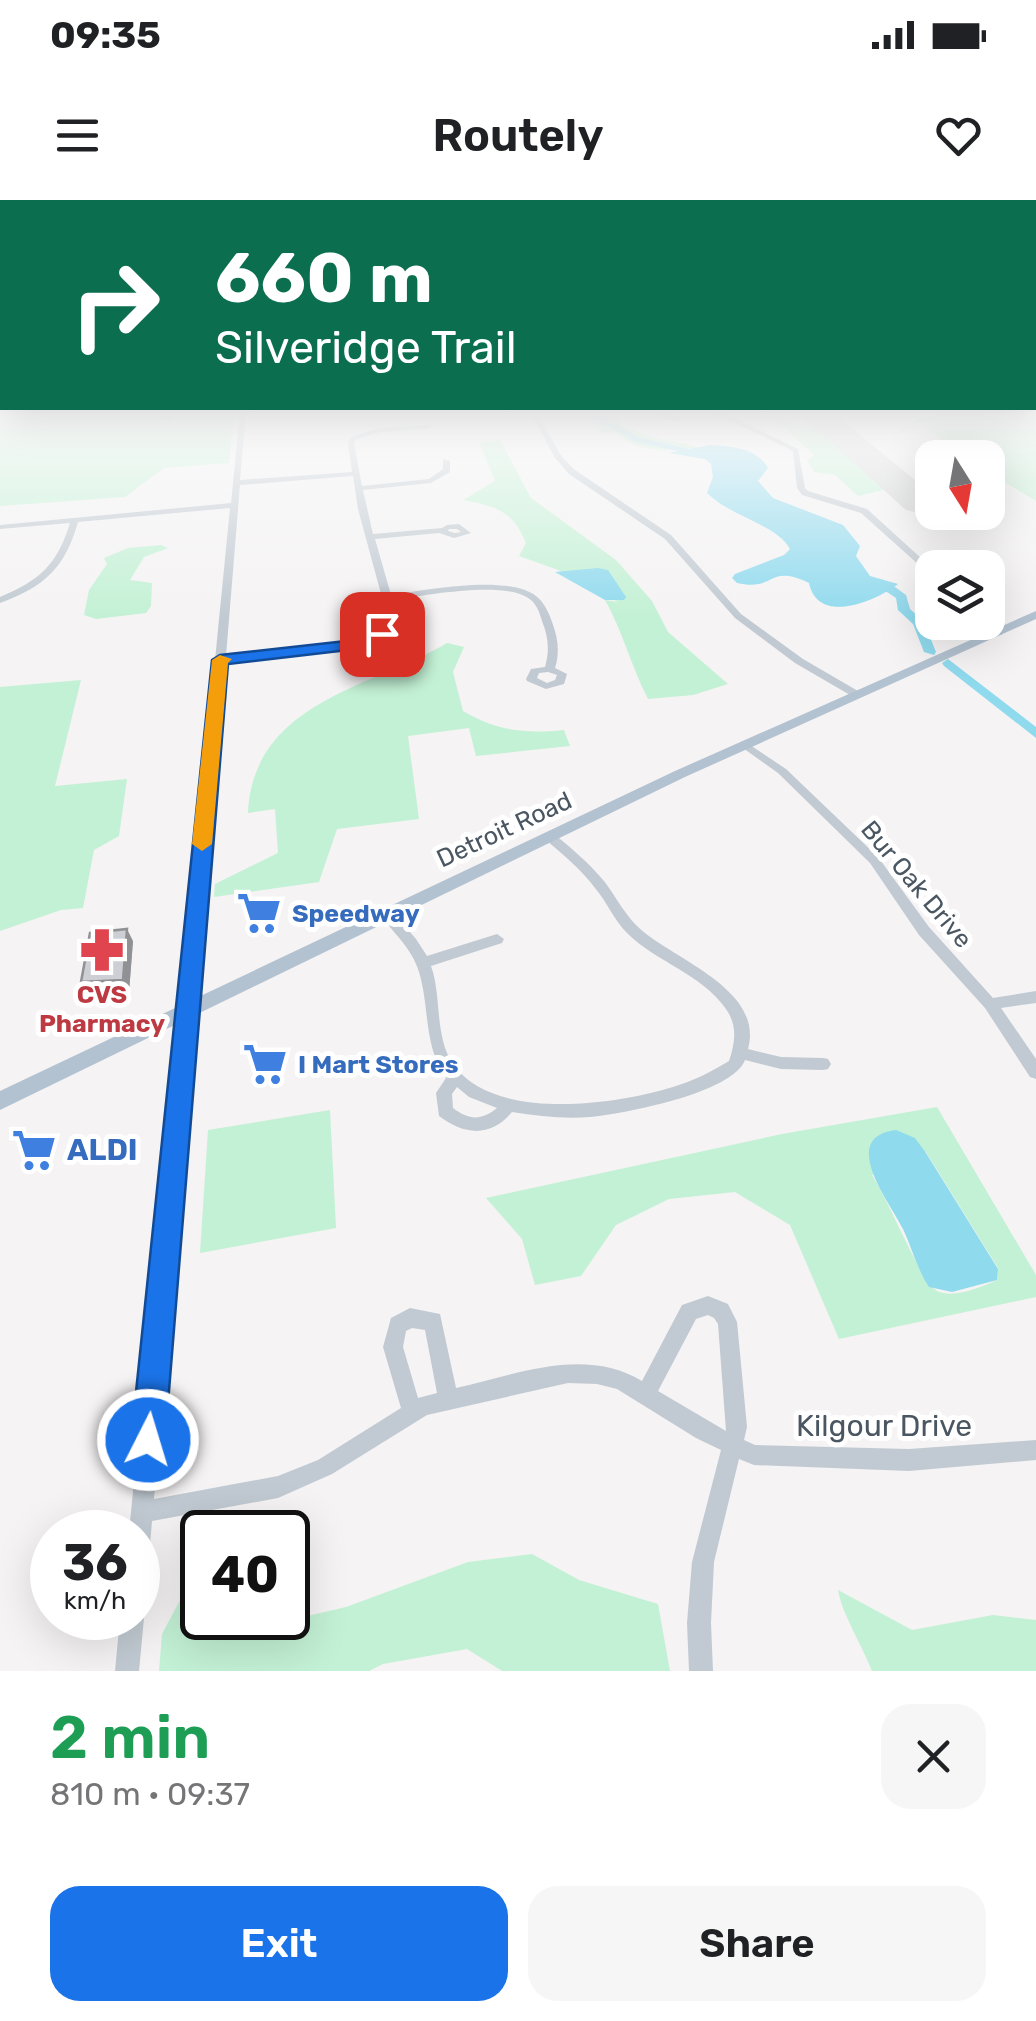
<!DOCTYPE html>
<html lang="en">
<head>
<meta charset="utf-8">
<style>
  body { margin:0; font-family:Rubik,sans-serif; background:#f6f6f6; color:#202124; height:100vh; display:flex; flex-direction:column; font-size:38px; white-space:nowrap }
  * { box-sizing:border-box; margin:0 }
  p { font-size:32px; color:#757577 }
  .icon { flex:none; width:55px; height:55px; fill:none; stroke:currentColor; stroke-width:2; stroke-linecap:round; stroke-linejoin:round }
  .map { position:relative; height:1471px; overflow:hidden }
  .drawer { display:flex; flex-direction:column; background:#fff; flex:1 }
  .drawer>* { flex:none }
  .guide { position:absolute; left:0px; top:0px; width:1038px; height:210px; box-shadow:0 10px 40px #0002; background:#0b6e4f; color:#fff; overflow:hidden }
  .needle { width:65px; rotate:169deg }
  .fabs { position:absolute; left:915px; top:240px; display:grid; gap:20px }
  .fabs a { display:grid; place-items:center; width:90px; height:90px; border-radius:20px; background:#fff; box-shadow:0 10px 40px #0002; font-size:50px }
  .speed { position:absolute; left:30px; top:1310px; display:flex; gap:20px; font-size:50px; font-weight:700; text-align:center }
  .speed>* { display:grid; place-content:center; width:130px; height:130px; border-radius:50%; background:#fff; box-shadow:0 10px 40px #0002; line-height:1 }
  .speed small { font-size:25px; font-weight:400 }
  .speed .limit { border:5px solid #111; border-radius:15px; background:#fff; color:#111 }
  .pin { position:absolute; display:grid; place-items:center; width:85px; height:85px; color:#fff; margin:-42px; border-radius:20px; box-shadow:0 5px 15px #0006 }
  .me { position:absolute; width:110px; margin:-55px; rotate:5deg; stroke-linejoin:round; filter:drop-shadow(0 0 8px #0008) }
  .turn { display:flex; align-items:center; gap:35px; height:210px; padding:0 50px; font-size:45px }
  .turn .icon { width:130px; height:130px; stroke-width:2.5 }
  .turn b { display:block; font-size:70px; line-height:85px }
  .round { display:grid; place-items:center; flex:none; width:105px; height:105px; border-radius:30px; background:#f6f6f6 }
  .headline { display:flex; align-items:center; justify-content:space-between; height:170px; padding:0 50px }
  h1 { font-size:60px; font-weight:600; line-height:75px; color:#1e9e55 }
  .action { display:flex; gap:20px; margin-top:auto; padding:20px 50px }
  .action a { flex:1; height:115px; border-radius:30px; background:#1a73e8; color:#fff; font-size:40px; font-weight:600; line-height:115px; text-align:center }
  .action a+a { background:#f6f6f6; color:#202124 }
  .status { display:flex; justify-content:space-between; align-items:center; height:70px; padding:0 50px; background:#fff; direction:ltr }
  .status svg { height:28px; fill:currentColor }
  header { display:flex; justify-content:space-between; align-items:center; height:130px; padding:0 50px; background:#fff; font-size:45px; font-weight:600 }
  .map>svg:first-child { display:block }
  .green { fill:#c3f1d5; fill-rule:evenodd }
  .water { fill:#90daee }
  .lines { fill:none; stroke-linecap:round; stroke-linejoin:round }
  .river { fill:#90daee; fill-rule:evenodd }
  .runway { fill:#d5d6d8; fill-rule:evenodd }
  .minor { fill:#c1cad2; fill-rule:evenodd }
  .major { fill:#b3c2d1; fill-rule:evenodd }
  .wall { fill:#b0b2b7 }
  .shaded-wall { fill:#909195 }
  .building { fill:#cdcfd5; stroke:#909195; stroke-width:2.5 }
  .route { fill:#1a73e8; stroke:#114b97; stroke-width:2.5 }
  .slow { fill:#f59e0b }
  .labels { text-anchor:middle; stroke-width:10; stroke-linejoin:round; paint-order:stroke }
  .street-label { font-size:25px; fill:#4a5661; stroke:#fff }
  .shop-label { font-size:25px; font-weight:bold; fill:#366cbe; stroke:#fff; text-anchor:start }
  .health-label { font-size:25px; font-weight:bold; fill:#be3a42; stroke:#fff }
  .near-shop-label { font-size:30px; font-weight:bold; fill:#366cbe; stroke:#fff; text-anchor:start }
  .near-street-label { font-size:30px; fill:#4a5661; stroke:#fff }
</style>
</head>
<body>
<div class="status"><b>09:35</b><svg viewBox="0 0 49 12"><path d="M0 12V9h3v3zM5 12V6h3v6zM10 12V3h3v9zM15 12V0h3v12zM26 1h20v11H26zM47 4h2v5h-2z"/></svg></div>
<header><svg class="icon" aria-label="menu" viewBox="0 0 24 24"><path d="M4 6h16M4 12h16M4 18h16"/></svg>Routely<svg class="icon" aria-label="heart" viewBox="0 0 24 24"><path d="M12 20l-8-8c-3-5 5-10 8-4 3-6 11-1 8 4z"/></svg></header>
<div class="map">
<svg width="1036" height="1471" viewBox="0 0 1036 1471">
  <rect width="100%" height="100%" fill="#f5f3f3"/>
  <!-- green -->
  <path class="green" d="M0,212H234L229,263L164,268L125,297L0,306Z
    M543,212H605L621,218L622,224C653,242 667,237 698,248C669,249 640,256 617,233L602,234L580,213Z
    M767,212H774L796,226H815L887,289L858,296L835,275L814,272L807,261L814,255Z
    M904,212H1029L1036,216V301L988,272V258L966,257Z
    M500,240L531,298L616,360L652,401L668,432L728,484L693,495L648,499C631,466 623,432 605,400L618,402L558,370L519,356L526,343C513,311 496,306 463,300L495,281L479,242Z
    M161,345L168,348L144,357L130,380L152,383L151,406L146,413L96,419L84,415L89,390L107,364L104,358L128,348Z
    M447,443L464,447L453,472L463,511C497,531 525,534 564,530L570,546L476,556L469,528L408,536L419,619L337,629L319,682L214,697L215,684L278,653L275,609L248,613C253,502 371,488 447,443Z
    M81,480L55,586L127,579L119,636L94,650L83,708L61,710L0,731V487Z
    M937,907L1036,1075V1097L839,1139L790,1025L735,992L669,999L616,1025L581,1076L535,1085L522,1039L486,998L782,934ZM926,952L998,1068L997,1080C981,1087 954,1099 937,1091C922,1084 887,997 872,975Z
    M330,910L336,1028L200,1053L208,930Z
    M532,1354L579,1380L658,1404L670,1471H502L467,1449L383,1464L369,1471H159L162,1434L194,1374L202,1369V1418H271L273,1424L346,1407L468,1362Z
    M838,1390L912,1430L993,1415L1036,1420V1471H872C862,1445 842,1414 838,1390Z"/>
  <!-- water -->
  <path class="water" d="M710,245C731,246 757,248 768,268L758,281L773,298L843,325L860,346L856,356L870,376L898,384C876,401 818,426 809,383C766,363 777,392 737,383L732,378L735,374L784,355L790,349C776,324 731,317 707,293L713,277L711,264L705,259L669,253Z
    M598,368L608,370L626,397L624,400H605L555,372Z
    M896,930L915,938L926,953L998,1069L997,1080L952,1092L929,1087C917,1069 912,1048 903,1029C889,1001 838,937 896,930Z"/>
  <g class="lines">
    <!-- river -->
    <path class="river" d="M146,212H158L174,218L170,221Z
      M583,212H593L641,238L706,253L702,256L635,242Z
      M872,382L895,387L906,395L910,409L924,422L936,452L934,455L924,452L913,424L898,410L896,398L887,392L868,387V383Z
      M948,459L1036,527V538L944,466L942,463Z"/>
    <!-- runway -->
    <path class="runway" d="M797,212H832L932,294V310L919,313L906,310Z"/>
    <!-- minor -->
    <path class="minor" d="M240,212H246L240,280L352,272L348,244L351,237L379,228L432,225L430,228L380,232L356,239L354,244L362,286L429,279L443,269V259L450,261V272L431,283L363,290L373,334L442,328L447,325L459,324L471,333L454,338L439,333L375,339L391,395C425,390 508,374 536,396C544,402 549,413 552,422C558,438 560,452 555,468L567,474L564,484L546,489L527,481L526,479L531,469L545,467C550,450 548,436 542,421C540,414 537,405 531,400C507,379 423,396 392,400L397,416L385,436L348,448L225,462L154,1299L278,1276L318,1260L401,1208L383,1147L391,1118L410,1108L440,1114L456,1188C516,1175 584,1146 642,1181L682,1105L708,1096L728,1104L737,1122L747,1227L744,1240L755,1245L909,1249L1036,1240V1260L909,1271L754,1265L739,1259L714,1362L711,1423L713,1471H689L687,1423L692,1362L721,1250L696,1238L617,1189L597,1184L568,1183L427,1215L332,1274L278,1298L152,1321L149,1357L146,1365L138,1368V1332H129L230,308L78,322C65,368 44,387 0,403V397C40,380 57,365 70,323L0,329V325L231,303ZM353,276L358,309L387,416L378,432L347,442L226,456L240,285ZM449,329H457L461,332L455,333L448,331ZM548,472L557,475L555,480L547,483L537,478L539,473ZM708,1115L714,1118L718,1124L726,1231L658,1191L696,1119ZM412,1128L425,1130L437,1193L418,1198L403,1147L406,1131Z
      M530,212H536L562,257L575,270L671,335L741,414L803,459L858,491V495H850L795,463L735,418L665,339L569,274L555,258Z
      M657,212L677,217L680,212H686L679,221L658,217Z
      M703,212L731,216L798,249L805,288L808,291L867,309L932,368V374H929L861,313L802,295L797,288L793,251L727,219Z
      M988,419L1002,431V435H996L984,424L983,422H988Z
      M744,541L786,569L878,657L929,727L993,798L1036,791V803L1001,808L1036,859V879L1030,877L985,808L919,735L870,663L778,573L740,546V542Z
      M549,632L553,633C571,648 589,663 604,681C615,695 623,712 636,725C668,758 765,787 748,849L781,857L823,858L828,859L831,864L828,869L823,870L781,869L745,860C733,893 623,914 590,917C563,919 538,916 512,912C491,938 464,935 439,916L436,893L446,878C423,845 430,808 419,772C412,748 393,733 379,713L386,708L391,710L416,739L427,756L497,734L504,739L502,743L431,766C442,796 434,836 453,864C493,922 615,905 673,887C693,881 711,872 729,861C735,843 738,826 726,809C702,774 656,762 627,733C614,720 607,702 595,688C581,669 562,654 545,639L543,636L545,633ZM457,887L469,897L497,908C481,921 469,920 453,908L452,894Z
      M138,1409L144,1418L139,1471H115L120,1418H138Z"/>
    <!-- major -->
    <path class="major" d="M1036,411V419L685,577L0,910V891L675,571Z"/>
  </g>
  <!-- wall -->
  <path class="wall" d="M133,741L129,792L87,794L81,782Z"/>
  <!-- shaded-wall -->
  <path class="shaded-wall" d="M127,729L133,741L129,792L123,780Z"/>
  <!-- building -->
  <path class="building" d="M127,729L123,780L81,782L90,733Z"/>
  <!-- sky -->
  <linearGradient id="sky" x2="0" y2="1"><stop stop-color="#85c3ea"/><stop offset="0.51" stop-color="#fafafa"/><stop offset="1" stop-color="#fafafa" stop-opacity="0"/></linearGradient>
  <rect width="1036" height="418" fill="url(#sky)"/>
  <!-- route -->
  <path class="route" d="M382,429L390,434L388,437L348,450L228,464L165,1240L160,1253L148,1258L136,1253L131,1240L212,460L220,455L346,441Z"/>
  <!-- slow -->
  <path class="slow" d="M220,455L232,459L228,463L212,644L202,651L192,644L212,460Z"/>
  <!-- icons -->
  <defs>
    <g id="supermarket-bare" transform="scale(3.45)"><path d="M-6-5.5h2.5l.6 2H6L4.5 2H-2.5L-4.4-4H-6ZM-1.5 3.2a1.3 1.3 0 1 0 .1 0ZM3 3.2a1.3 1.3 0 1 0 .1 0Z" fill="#3f7fe0" stroke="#fff" stroke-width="2.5" paint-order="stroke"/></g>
    <g id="pharmacy-bare" transform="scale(3.45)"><path d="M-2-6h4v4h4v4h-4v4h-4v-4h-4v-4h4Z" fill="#e0444e" stroke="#fff" stroke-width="2.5" paint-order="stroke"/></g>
  </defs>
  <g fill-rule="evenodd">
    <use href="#supermarket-bare" x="259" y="713"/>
    <use href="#pharmacy-bare" x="102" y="750"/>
    <use href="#supermarket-bare" x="265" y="864"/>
    <use href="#supermarket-bare" x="34" y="950"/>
  </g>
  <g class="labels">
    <!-- street labels -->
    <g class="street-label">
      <text transform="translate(504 629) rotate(-25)" y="9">Detroit Road</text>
      <text transform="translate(917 684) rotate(50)" y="9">Bur Oak Drive</text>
    </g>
    <!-- shop labels -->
    <g class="shop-label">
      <text x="292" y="722">Speedway</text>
      <text x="298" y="873">I Mart Stores</text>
    </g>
    <!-- health labels -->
    <g class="health-label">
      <text x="102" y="803">CVS<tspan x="102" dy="29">Pharmacy</tspan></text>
    </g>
    <!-- near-shop labels -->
    <g class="near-shop-label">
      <text x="67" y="960">ALDI</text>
    </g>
    <!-- near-street labels -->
    <g class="near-street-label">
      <text x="884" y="1236">Kilgour Drive</text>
    </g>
  </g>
</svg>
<div class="fabs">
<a><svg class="needle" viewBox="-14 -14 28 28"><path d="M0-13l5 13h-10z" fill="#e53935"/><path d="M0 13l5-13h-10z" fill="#757577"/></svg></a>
<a><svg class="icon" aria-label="layers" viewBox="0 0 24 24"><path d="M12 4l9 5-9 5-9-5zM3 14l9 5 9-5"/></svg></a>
</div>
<div class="speed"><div>36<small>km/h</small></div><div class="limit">40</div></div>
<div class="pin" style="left:382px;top:434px;background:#d93025"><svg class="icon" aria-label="arrive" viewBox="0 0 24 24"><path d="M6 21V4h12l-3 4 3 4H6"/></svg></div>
<svg class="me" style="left:148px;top:1240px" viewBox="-20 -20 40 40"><circle r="17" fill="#1a73e8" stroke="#fff" stroke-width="3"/><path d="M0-11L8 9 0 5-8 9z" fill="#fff"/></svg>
<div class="guide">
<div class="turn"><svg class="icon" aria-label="right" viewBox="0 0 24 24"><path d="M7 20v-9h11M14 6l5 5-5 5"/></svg><div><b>660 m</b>Silveridge Trail</div></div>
</div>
</div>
<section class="drawer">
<div class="headline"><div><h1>2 min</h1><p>810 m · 09:37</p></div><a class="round"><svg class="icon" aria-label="close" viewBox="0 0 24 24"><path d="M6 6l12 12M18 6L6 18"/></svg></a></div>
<div class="action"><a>Exit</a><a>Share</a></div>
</section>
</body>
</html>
